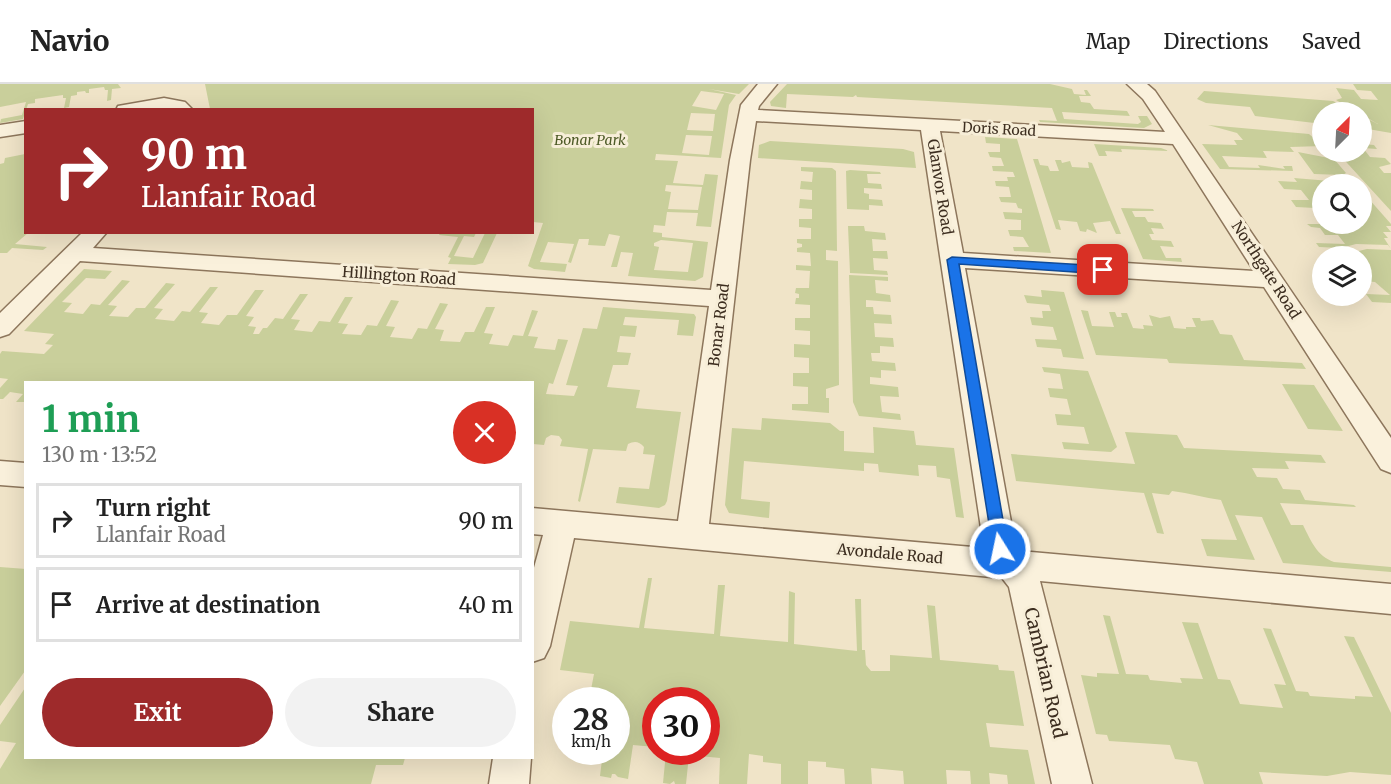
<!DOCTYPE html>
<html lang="en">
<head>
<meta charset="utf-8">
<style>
  body { margin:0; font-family:Merriweather,serif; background:#f2f2f2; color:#222; height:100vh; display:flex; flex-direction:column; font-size:22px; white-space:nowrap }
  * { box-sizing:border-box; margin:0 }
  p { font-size:20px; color:#767676 }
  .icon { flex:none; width:33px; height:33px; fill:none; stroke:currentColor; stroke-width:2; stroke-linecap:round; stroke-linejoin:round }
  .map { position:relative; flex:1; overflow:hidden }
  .sheet { position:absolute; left:24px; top:297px; width:510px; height:378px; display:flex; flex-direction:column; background:#fff; border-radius:0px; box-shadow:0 6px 24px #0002 }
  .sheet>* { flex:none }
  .banner { position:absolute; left:24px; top:24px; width:510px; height:126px; border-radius:0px; box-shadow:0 6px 24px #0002; background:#9e2a2b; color:#fff; overflow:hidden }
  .needle { width:39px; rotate:24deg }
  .buttons { position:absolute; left:1312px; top:18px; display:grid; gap:12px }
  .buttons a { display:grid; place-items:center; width:60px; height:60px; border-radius:50%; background:#fff; box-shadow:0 6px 24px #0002; font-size:30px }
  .speed { position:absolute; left:552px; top:603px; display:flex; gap:12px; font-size:30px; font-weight:700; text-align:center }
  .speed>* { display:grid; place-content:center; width:78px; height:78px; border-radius:50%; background:#fff; box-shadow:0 6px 24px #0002; line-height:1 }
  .speed small { font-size:15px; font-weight:400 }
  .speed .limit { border:9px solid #d22; background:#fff; color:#111 }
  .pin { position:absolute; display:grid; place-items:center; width:51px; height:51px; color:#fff; margin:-26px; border-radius:12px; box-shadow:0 3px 9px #0006 }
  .me { position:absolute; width:66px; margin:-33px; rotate:350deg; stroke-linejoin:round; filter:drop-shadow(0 0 4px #0008) }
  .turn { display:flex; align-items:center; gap:21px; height:126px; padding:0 18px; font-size:27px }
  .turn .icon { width:78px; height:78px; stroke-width:2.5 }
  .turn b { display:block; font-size:42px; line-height:51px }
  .round { display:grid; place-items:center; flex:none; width:63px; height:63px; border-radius:32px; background:#f2f2f2 }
  .headline { display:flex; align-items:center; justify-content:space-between; height:102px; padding:0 18px }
  h1 { font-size:36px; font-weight:700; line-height:45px; color:#1e9e55 }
  .button { display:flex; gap:12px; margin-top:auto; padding:12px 18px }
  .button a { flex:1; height:69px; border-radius:36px; background:#9e2a2b; color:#fff; font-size:24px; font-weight:700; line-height:69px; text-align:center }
  .button a+a { background:#f2f2f2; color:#222 }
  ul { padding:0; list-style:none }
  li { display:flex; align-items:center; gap:18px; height:75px; margin:0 12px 9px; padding:0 6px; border:3px solid #e0e0e0; border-radius:0px }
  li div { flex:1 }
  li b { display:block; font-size:22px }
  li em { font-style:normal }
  header { display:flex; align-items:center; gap:36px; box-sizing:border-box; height:84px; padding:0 30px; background:#fff; border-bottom:2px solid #e0e0e0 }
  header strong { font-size:28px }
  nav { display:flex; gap:33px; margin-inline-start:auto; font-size:21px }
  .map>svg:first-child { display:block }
  .green { fill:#c9cf9b; fill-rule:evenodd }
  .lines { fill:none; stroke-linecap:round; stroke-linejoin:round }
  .minor-casing { stroke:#8d765c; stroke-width:3 }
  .minor { fill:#faf1dc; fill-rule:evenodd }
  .route { fill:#1a73e8; stroke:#114b97; stroke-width:1.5 }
  .labels { text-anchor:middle; stroke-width:6; stroke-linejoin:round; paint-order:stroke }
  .far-street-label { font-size:14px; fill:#3d2e20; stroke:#f7eed8 }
  .far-park-label { font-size:14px; font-style:italic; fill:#4d5a26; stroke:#f7eed8 }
  .street-label { font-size:15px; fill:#3d2e20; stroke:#f7eed8 }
  .near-street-label { font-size:18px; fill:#3d2e20; stroke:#f7eed8 }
</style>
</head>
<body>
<header>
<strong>Navio</strong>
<nav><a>Map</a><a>Directions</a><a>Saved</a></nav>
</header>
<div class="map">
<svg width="1391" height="700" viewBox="0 0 1391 700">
  <rect width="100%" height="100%" fill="#f0e4c8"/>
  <!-- green -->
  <path class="green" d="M0,0H118L121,4L112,5L111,16L107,17L108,6H105L104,3L89,5V9H86L85,7L77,8V11L71,12L69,23L64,24L66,14H63V11L35,15V19L28,20L23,35L0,39L1,35L22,31L26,18L0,23Z
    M205,0H749L739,10L709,5L736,11L729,21L721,74L656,70L655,76L678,77L673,99L703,101L705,90L718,91L711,143L696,142L698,129L667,128L665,142L654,141L653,148L662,149V153L708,158L703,193L695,197L628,192L633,169L621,168L617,183H611L620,152L609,150L605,162L588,161L589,155H579L571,179L568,178L574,160L548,158L540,178L567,180L565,188L534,185L528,182L543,139L533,138L532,26L210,25ZM701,7L724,10L716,26L692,22ZM691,29L715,30L713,47L687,46ZM686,51L712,52L709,71L682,69ZM666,101L702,103L698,126L668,125L671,108L665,107ZM661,156L693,159L688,188L654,186L659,163L654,162V159Z
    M787,0H1050L1072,5L1074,10L1086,11L1084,6H1087L1091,12H1079L1081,18L1090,19L1094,25L1127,27L1130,32L1062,28L1064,35L1138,40L1141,38L1138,32H1147L1152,40L1144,44L1040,38L1039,36L1057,37L1052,24L857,13L856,11L853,13L787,10L786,24L771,22L770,18Z
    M1353,0H1391V49L1362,44V32L1378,40L1336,16L1342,14L1336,4L1354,6L1361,15L1378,16L1371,7L1357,6Z
    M1204,7L1333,17L1355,28H1323V40L1255,32L1250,23L1206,19L1197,15Z
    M1208,41L1309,50L1323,62L1290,63L1294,68L1263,67L1267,74L1222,72L1229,83L1260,84L1258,81L1285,85L1283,82H1292L1293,87L1220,85L1202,60L1237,61L1234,56H1243L1237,49Z
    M985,53L1017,55L1051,169L1014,167L1013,163H1029L1023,153L1010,152L1008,146H1021V136L1005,135L1003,128L1022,129V125L1018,124L1016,119L1001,118L999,113H1011L1009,103L996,102L995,97H1008L1007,93H1015L1013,88L993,87L992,82H1004L1001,74L990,73L988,68H1000V60L986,59Z
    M770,57L903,65L914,68L916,84L758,74L759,61Z
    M1094,60L1161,64L1169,67L1121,65L1122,68L1105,67L1107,72H1099Z
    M1362,60L1374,61L1377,65L1363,64L1370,73L1385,74L1391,80L1379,83L1384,89H1391V127L1337,68H1362Z
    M1298,68L1334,75L1346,89L1343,91L1314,90Z
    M25,70L26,148L28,149L15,160L47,163L43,166L12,164L7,169H0V80L4,79L5,74Z
    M1033,75H1038L1040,81L1048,82L1050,87H1059L1055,76H1061L1062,79L1070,77L1072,83L1089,84L1088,78L1092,79L1121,150H1116L1110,137L1093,139L1097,149L1087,145L1086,148L1080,147L1077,138L1058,136L1061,146L1056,145Z
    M801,83L832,84L836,87L837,167L826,166V176L838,177L839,301L826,305V314H829V329L792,326V320H808V303L793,302V289H809V274L794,273V260L810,261V247L795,246V234H810V221L795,220L796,214H799V210L795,209L796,204H809L810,187L796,186V181L811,182L810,169L797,168V164L802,163V160L797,159V155H811V144L799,143V135H812V125L799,124L800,115L812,116V106L800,105L801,97L812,98L813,88L801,87Z
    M850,86L880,88L881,90H867L868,99L881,100L882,105L864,104V109L869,110V115L882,116L883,122L869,121V126L847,125L846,87Z
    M1294,94L1354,99L1323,100V140H1362V113L1368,114L1391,140V142H1386L1391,148H1383L1388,154H1384L1391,165L1388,161L1356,160L1341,164L1319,163L1316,159L1345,160L1338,151H1325L1320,144L1311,143L1307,140H1322L1318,135L1323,134L1315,124L1296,123L1291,116H1309L1301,106L1284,105L1278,97L1297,98Z
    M1121,124L1153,125L1154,127H1132L1135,133H1145L1148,138L1161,139L1164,145L1151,144L1154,150H1149L1152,156L1171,157L1174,163L1160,162L1166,174H1181L1182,178L1143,175Z
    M848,142H864L865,147L885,149L886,156L872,155L873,167H887L888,175L873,174L874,186L887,187L888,191L850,189Z
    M440,149H476L474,153L464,152L454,172L473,174L485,149H497L483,179L475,181L448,180L451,174L448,173L458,153L439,151Z
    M1367,165L1391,166V219L1372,218L1366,210L1390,211L1375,198L1362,197V172L1342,171Z
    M84,185L112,187L105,195L86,194L62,218L72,219L64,228L83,230L91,220L100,221L122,196L130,197L108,221L117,222L109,232L128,233L136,224H145L166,199L175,200L154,224L163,225L155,235L174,237L182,227L190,228L210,203H218L199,228L208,229L201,239L219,241L227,231H237L255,206H264L246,232L254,233L248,242L256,243L253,250H259L263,244H267L275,234L283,235L300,210H308L291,235L300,236L294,246L312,248L319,237L330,238L345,213H353L338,239L348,240L342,250L361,251L367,241L377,242L391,216L399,217L386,242L395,243L390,253L412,255L418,244L427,245L440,219L448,220L435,245L444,246L440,257L460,258L465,248H474L486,223H495L484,249L493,250L489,260L508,262L513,251L523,252L532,226L538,227L528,252L538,253L534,264L555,266L558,255L568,256L553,300L549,299L546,310L574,312L578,302L566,301L583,244L597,245L603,223L694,230L696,233L693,252L677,251L679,236L625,233L623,241L637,242L635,253L620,252L617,268L631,269L628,281H613L607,303L640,306L636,324L681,328L667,417L665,421L659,424L616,419L619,403L649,405L655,371L643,370L644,363C639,357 634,357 628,360L626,367L593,365L580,418L578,417L588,365L560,362L562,356L559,352L551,351L546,354L544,361L533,360L532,298H26L25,318H16L23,310L10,308L3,315H0V304L8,295L0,294V270L2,267L44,270L53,261L45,260L54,250L24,247Z
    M849,191L888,193V197L875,196L876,209L890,211L891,218L866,216V223H873L874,230L891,231L892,240L874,239L875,253L893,254L894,263L880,262V269H871L872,277L895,279L896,287L881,286V294L870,293V300L898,303L899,313L880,312L882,328L900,330L901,336L859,332L853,318Z
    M1041,206L1064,208L1084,275L1063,273L1061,265L1037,263L1035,255L1057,256L1053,243L1032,241L1030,233L1043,234L1042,227H1051L1049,221L1027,219L1024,211L1042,213Z
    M1081,226L1088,227L1092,242L1114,243L1109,228H1115L1117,233H1122L1121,229H1127L1133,244L1144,245L1143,241L1153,242L1149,231L1160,234L1170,232L1174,244L1186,245V243H1196L1192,234H1200L1201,237L1213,236L1220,250L1232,251L1244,276L1302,279L1306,285L1169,279L1167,275L1096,271Z
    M1042,283L1088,287L1117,363L1111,368L1064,365L1062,358L1089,360L1084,343L1057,341L1055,330L1071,331L1067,315L1050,313L1048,304L1063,305L1060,290L1044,288Z
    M1282,300L1314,301L1343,347L1308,345Z
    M762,334L830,339L840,347H844V367L874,369L873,343L914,347L916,361L954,364L964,434L956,433L950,395L937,393L936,382L918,381L919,392L879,388L878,380L864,379V387L744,377L741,415L770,418L769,434L729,429L725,421L732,344L761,346Z
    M1125,348L1177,351L1184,364L1321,371L1326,379L1285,377L1289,385L1252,384L1257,393L1277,394L1283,405L1300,406L1305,416L1354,421L1356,423L1280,419L1291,441H1303C1311,457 1317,472 1334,478L1391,483V488L1283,479L1262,433L1235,431L1255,476L1207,472L1201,455L1237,456L1221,416C1204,414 1190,409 1172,407L1169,411L1152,409L1164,450L1157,449L1144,409L1016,397L1011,370L1135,380Z
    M0,483L26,485L25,587L0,622Z
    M648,494H652L644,544L714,550L718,501H725L720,552L788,558L789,507L795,509L794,560L857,567L855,515H861L862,566H865L866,581L871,587H890V571L932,574L927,521L935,522L940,576L998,581L999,586L1014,587L1024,642L986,639L990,663L1028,666L1035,700H1008L1007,691L989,689L990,700H971L970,687L946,686L947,700H904L903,687L871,684L872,700H845L844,685L826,683V678L808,677V700H781V680L763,678V672L749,670L747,700H719L720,674L689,671L686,700H675L674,697L670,700L663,699L666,668H706V616H656L655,663L633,661L628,695L618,693L615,690H612L611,694L600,692L603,668H616V616H589L594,590L560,586L570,537L639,544Z
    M1103,531L1110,532L1126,590L1148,591L1150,596L1182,599L1180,594L1203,595L1182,538L1198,539L1218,595L1230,596L1240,620L1283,624L1274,600L1286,601L1263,544L1271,545L1296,607L1308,608L1310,612L1355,615V612L1373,613L1344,552L1354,553L1391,629V691L1350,688L1327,692L1259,688L1263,700H1204L1197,678L1175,675L1170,661L1109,657L1107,651L1096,650L1081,591L1097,593V589L1119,590Z
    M25,604L26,674H405L403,681H376L371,700H0V685L16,659L0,657V641Z"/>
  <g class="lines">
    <!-- minor casing -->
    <g class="minor-casing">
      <path id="minor" d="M758,0H777L759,22L758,26L1165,48L1143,15L1127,0H1147L1155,7L1391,354V389L1381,385L1264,203L965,184L1015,460L1020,467L1391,500V530L1040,497L1092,700H1052L1009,503L1002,494L574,454L550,562L544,574L532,578V491L543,451L532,450V424L678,437L709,222L80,177L9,250L0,253V229L83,148H107L93,164L711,206L730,76L741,21ZM756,37L921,46L984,464L709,440L750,76ZM940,47L1173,60L1254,187L963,169Z
        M164,14L185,18L193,26H116L118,22Z
        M26,37V49L0,53V41Z
        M0,377L26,379V403L0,401Z
        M493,674H531L529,700H489Z"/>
    </g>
    <!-- minor -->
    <use href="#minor" class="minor"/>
  </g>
  <!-- route -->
  <path class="route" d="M952,173L1103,182L1109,186L1103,190L959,180L1008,465L1006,470L1000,471L995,470L993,465L947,176Z"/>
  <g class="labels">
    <!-- far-street labels -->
    <g class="far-street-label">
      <text transform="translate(999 45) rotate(3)" y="5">Doris Road</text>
    </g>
    <!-- far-park labels -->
    <g class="far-park-label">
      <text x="590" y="61">Bonar Park</text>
    </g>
    <!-- street labels -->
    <g class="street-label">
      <text transform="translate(940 103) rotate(81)" y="5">Glanvor Road</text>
      <text transform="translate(1266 186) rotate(57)" y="5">Northgate Road</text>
      <text transform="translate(399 192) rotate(4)" y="5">Hillington Road</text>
      <text transform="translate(719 241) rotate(-83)" y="5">Bonar Road</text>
      <text transform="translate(890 470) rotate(5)" y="5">Avondale Road</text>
    </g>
    <!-- near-street labels -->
    <g class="near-street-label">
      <text transform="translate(1045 589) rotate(77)" y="6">Cambrian Road</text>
    </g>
  </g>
</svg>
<div class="buttons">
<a><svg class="needle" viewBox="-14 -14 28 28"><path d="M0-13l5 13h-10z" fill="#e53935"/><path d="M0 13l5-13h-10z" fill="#767676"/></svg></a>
<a><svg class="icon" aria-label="search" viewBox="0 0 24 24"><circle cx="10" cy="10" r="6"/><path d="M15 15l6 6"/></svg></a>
<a><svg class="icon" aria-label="layers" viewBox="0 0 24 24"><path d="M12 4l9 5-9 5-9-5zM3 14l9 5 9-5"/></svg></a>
</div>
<div class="speed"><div>28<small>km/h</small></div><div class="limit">30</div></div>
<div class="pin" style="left:1103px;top:186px;background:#d93025"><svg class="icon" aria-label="arrive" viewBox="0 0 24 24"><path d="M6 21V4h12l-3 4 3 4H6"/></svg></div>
<svg class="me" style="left:1000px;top:465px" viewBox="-20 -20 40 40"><circle r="17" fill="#1a73e8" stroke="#fff" stroke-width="3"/><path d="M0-11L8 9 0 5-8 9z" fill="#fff"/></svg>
<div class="banner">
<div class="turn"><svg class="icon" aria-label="right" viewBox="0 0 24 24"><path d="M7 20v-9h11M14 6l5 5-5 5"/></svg><div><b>90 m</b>Llanfair Road</div></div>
</div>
<section class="sheet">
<div class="headline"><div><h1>1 min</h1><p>130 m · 13:52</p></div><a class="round" style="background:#d93025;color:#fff"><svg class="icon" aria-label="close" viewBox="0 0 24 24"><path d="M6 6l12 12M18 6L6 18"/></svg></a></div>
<ul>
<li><svg class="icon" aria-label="right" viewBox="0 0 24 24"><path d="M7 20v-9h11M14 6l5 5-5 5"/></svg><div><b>Turn right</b><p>Llanfair Road</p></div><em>90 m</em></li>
<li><svg class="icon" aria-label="arrive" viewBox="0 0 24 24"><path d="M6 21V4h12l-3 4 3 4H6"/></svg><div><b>Arrive at destination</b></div><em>40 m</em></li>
</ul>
<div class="button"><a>Exit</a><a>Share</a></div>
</section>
</div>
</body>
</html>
